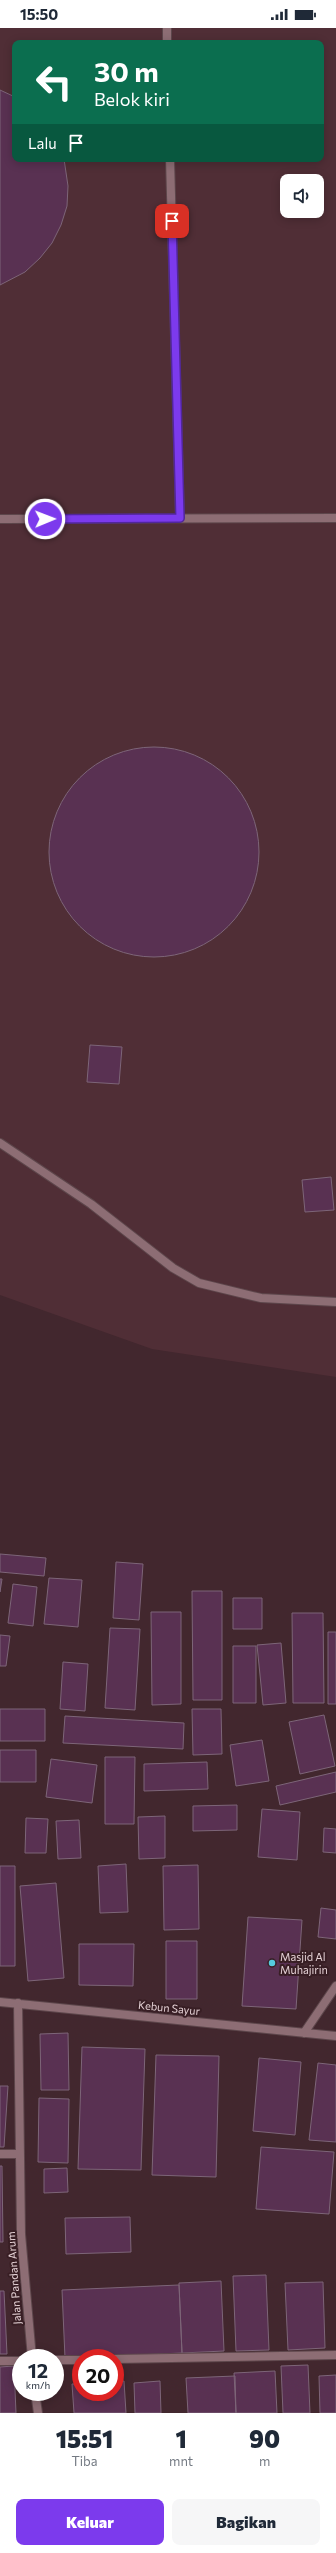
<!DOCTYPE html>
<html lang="id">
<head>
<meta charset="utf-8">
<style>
  body { margin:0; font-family:Commissioner,sans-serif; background:#f6f6f7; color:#1f2937; height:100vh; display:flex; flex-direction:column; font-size:15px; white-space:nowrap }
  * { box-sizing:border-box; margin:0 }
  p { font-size:13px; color:#747a83 }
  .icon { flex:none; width:22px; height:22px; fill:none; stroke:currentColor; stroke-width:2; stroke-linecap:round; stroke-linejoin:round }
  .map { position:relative; height:2385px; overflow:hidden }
  .side { display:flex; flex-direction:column; background:#fff; flex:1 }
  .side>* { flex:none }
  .hud { position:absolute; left:12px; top:12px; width:312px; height:122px; border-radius:8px; box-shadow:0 2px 10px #0003; background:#0b6e4f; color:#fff; overflow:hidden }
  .fabs { position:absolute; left:280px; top:146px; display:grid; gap:8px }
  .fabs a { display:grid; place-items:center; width:44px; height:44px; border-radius:8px; background:#fff; box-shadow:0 2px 10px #0003; font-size:20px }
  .speed { position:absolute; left:12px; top:2321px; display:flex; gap:8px; font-size:20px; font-weight:700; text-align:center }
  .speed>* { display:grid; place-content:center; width:52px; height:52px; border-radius:50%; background:#fff; box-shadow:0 2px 10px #0003; line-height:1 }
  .speed small { font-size:10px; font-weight:400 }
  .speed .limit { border:6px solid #d22; background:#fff; color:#111 }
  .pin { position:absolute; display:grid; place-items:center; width:34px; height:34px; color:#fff; margin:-17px; border-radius:8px; box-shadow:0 2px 6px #0006 }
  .me { position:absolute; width:44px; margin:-22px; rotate:89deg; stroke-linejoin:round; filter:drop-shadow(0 0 3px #0008) }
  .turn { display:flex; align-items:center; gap:14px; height:84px; padding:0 16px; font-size:18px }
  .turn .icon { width:52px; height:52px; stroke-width:2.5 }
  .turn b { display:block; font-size:28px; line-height:34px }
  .then { display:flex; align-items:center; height:38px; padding:0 16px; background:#0003; gap:8px; font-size:15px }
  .eta { display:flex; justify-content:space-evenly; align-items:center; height:68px; text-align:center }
  .eta b { font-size:24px; font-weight:800; line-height:28px }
  .button { display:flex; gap:8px; margin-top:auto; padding:8px 16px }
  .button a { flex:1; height:46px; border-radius:8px; background:#7c3aed; color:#fff; font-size:16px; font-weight:800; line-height:46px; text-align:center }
  .button a+a { background:#f6f6f7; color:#1f2937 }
  .status { display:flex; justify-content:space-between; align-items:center; height:28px; padding:0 20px; background:#fff; direction:ltr }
  .status svg { height:11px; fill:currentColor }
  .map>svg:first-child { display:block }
  .built { fill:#502e36; fill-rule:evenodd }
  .building { fill:#593152; stroke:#7d6578 }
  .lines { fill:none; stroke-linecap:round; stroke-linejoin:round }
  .service-casing { stroke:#5d464b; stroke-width:10 }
  .minor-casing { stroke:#5d464b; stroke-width:10 }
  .service { stroke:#8d6d74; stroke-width:8 }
  .minor { stroke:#8d6d74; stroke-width:8 }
  .route-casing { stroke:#51269a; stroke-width:10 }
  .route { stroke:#7c3aed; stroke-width:7 }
  .poi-dot { fill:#55cade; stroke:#381e24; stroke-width:1.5 }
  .labels { text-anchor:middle; stroke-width:4; stroke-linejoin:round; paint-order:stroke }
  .poi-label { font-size:11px; fill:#e4d1d5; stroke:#381e24; text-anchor:start }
  .street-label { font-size:11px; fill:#e4d1d5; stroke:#381e24 }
</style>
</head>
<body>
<div class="status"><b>15:50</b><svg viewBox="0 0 49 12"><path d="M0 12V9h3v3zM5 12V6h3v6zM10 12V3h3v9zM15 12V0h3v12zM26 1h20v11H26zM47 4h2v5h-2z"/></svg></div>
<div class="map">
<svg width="336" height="2385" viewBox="0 0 336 2385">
  <rect width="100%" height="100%" fill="#42272e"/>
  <!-- built -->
  <path class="built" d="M0,0H336V1349L152,1321L0,1267ZM15,15H321V131H15ZM287,153H317V183H287Z"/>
  <!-- building -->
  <path class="building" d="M0,62L15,69V131H64L68,158L67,178L61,197L52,215L40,230L25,244L0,257Z
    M49 824a105 105 0 1 1 210 0a105 105 0 1 1-210 0Z
    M90,1017L122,1019L119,1056L87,1054Z
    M331,1149L334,1182L305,1184L302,1152Z
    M0,1526L46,1530L44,1548L0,1544Z
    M116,1534L143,1536L139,1592L113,1590Z
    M49,1550L82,1552L78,1599L44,1596Z
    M0,1551H2L0,1564Z
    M13,1556L37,1559L33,1598L8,1595Z
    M192,1563H222V1672H193Z
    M233,1570H262V1601H233Z
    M151,1584H181V1676L152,1677Z
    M292,1585H323L324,1675H293Z
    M110,1600L140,1601L135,1682L105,1680Z
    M328,1604H336V1676H328Z
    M0,1607L10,1608L6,1638H0Z
    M281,1615L286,1675L263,1677L257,1617Z
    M233,1618H256V1675H233Z
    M63,1634L88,1636L85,1683L60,1681Z
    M0,1681H45V1713H0Z
    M192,1681H221L222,1726L193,1727Z
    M324,1687L335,1738L300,1746L289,1694Z
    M65,1688L184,1695L183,1721L63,1715Z
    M262,1712L269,1753L236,1758L230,1717Z
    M0,1722H36V1754H0Z
    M105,1729H135L134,1796H105Z
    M51,1731L97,1737L92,1775L46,1769Z
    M207,1734L208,1761L144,1763V1736Z
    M336,1744V1764L280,1777L276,1758Z
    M237,1777V1802L193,1803V1778Z
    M262,1781L300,1784L297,1832L258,1829Z
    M165,1788V1830L139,1831L138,1789Z
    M26,1790L48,1791L46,1825H25Z
    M79,1792L81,1830L58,1831L56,1793Z
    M324,1800L336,1801V1825L323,1824Z
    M126,1836L128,1884L100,1885L98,1838Z
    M198,1837L199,1901L164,1902L163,1838Z
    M0,1838H15V1938H0Z
    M56,1855L64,1950L28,1953L20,1858Z
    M321,1880L336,1882V1911L318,1909Z
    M248,1889L302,1892L296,1981L242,1978Z
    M166,1913H197V1971H166Z
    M79,1916H134L133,1958L79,1957Z
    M68,2005L69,2062H41L40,2006Z
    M82,2019L145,2021L141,2142L78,2141Z
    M156,2027L219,2028L216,2149L152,2147Z
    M259,2030L301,2034L295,2107L253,2103Z
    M318,2035L336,2037V2114L309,2112Z
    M0,2058H8L4,2119H0Z
    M39,2070L69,2071L68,2135L38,2134Z
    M261,2119L334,2124L329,2186L256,2181Z
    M0,2138H2L3,2214H0Z
    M67,2140L68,2164L44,2165V2141Z
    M130,2189L131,2224L66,2226L65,2190Z
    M266,2247L269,2322L236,2323L233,2248Z
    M221,2253L224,2323L182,2325L179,2255Z
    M323,2254L325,2320L288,2322L285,2255Z
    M179,2257L182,2325L65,2330L62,2262Z
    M0,2263H4L7,2326H0Z
    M308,2337L310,2385H283L281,2338Z
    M14,2338L16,2385H0V2339Z
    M275,2343L277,2385H236L234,2345Z
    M336,2347V2385H320L319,2348Z
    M235,2348L236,2385H188L186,2350Z
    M124,2353L126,2385H74L72,2356H81V2364H115V2354Z
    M160,2353L161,2385H135L134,2355Z"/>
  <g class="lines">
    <!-- service casing -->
    <g class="service-casing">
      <path id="service" d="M167,0V15
        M170,131L180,490
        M0,491L336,490
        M0,1115L91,1176L173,1240L199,1255L261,1270L336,1274"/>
    </g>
    <!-- minor casing -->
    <g class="minor-casing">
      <path id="minor" d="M0,1974L336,2008
        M18,1975L21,2206L32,2330
        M304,2005L336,1958
        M0,2126H20
        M115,2331L336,2327
        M55,2332H81
        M0,2333H21
        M35,2364L38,2385"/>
    </g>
    <!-- service -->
    <use href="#service" class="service"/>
    <!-- minor -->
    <use href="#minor" class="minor"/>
  </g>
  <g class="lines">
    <!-- route casing -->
    <g class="route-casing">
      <path id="route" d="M45,491L180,490L172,193"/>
    </g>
    <!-- route -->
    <use href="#route" class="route"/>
  </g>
  <!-- markers -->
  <circle class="poi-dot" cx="272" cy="1935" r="4"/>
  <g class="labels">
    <!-- poi labels -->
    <g class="poi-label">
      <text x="280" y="1933">Masjid Al<tspan x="280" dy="13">Muhajirin</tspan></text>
    </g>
    <!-- street labels -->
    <g class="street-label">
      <text transform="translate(169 1980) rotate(6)" y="4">Kebun Sayur</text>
      <text transform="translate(14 2250) rotate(-94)" y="4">Jalan Pandan Arum</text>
    </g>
  </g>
</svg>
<div class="fabs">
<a><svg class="icon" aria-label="sound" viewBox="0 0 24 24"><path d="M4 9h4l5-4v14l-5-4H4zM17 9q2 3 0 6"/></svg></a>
</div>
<div class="speed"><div>12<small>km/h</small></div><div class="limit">20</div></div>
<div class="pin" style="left:172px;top:193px;background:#d93025"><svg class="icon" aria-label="arrive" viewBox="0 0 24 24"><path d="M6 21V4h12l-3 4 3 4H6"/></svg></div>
<svg class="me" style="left:45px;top:491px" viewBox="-20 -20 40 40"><circle r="17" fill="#7c3aed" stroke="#fff" stroke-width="3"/><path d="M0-11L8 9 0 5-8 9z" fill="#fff"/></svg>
<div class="hud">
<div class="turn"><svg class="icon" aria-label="left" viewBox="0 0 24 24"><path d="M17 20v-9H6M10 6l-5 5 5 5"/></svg><div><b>30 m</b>Belok kiri</div></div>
<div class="then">Lalu<svg class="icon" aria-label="arrive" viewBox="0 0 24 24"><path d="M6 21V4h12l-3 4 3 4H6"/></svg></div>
</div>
</div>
<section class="side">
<div class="eta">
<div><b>15:51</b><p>Tiba</p></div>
<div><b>1</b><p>mnt</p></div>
<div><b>90</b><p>m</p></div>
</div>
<div class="button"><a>Keluar</a><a>Bagikan</a></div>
</section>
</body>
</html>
